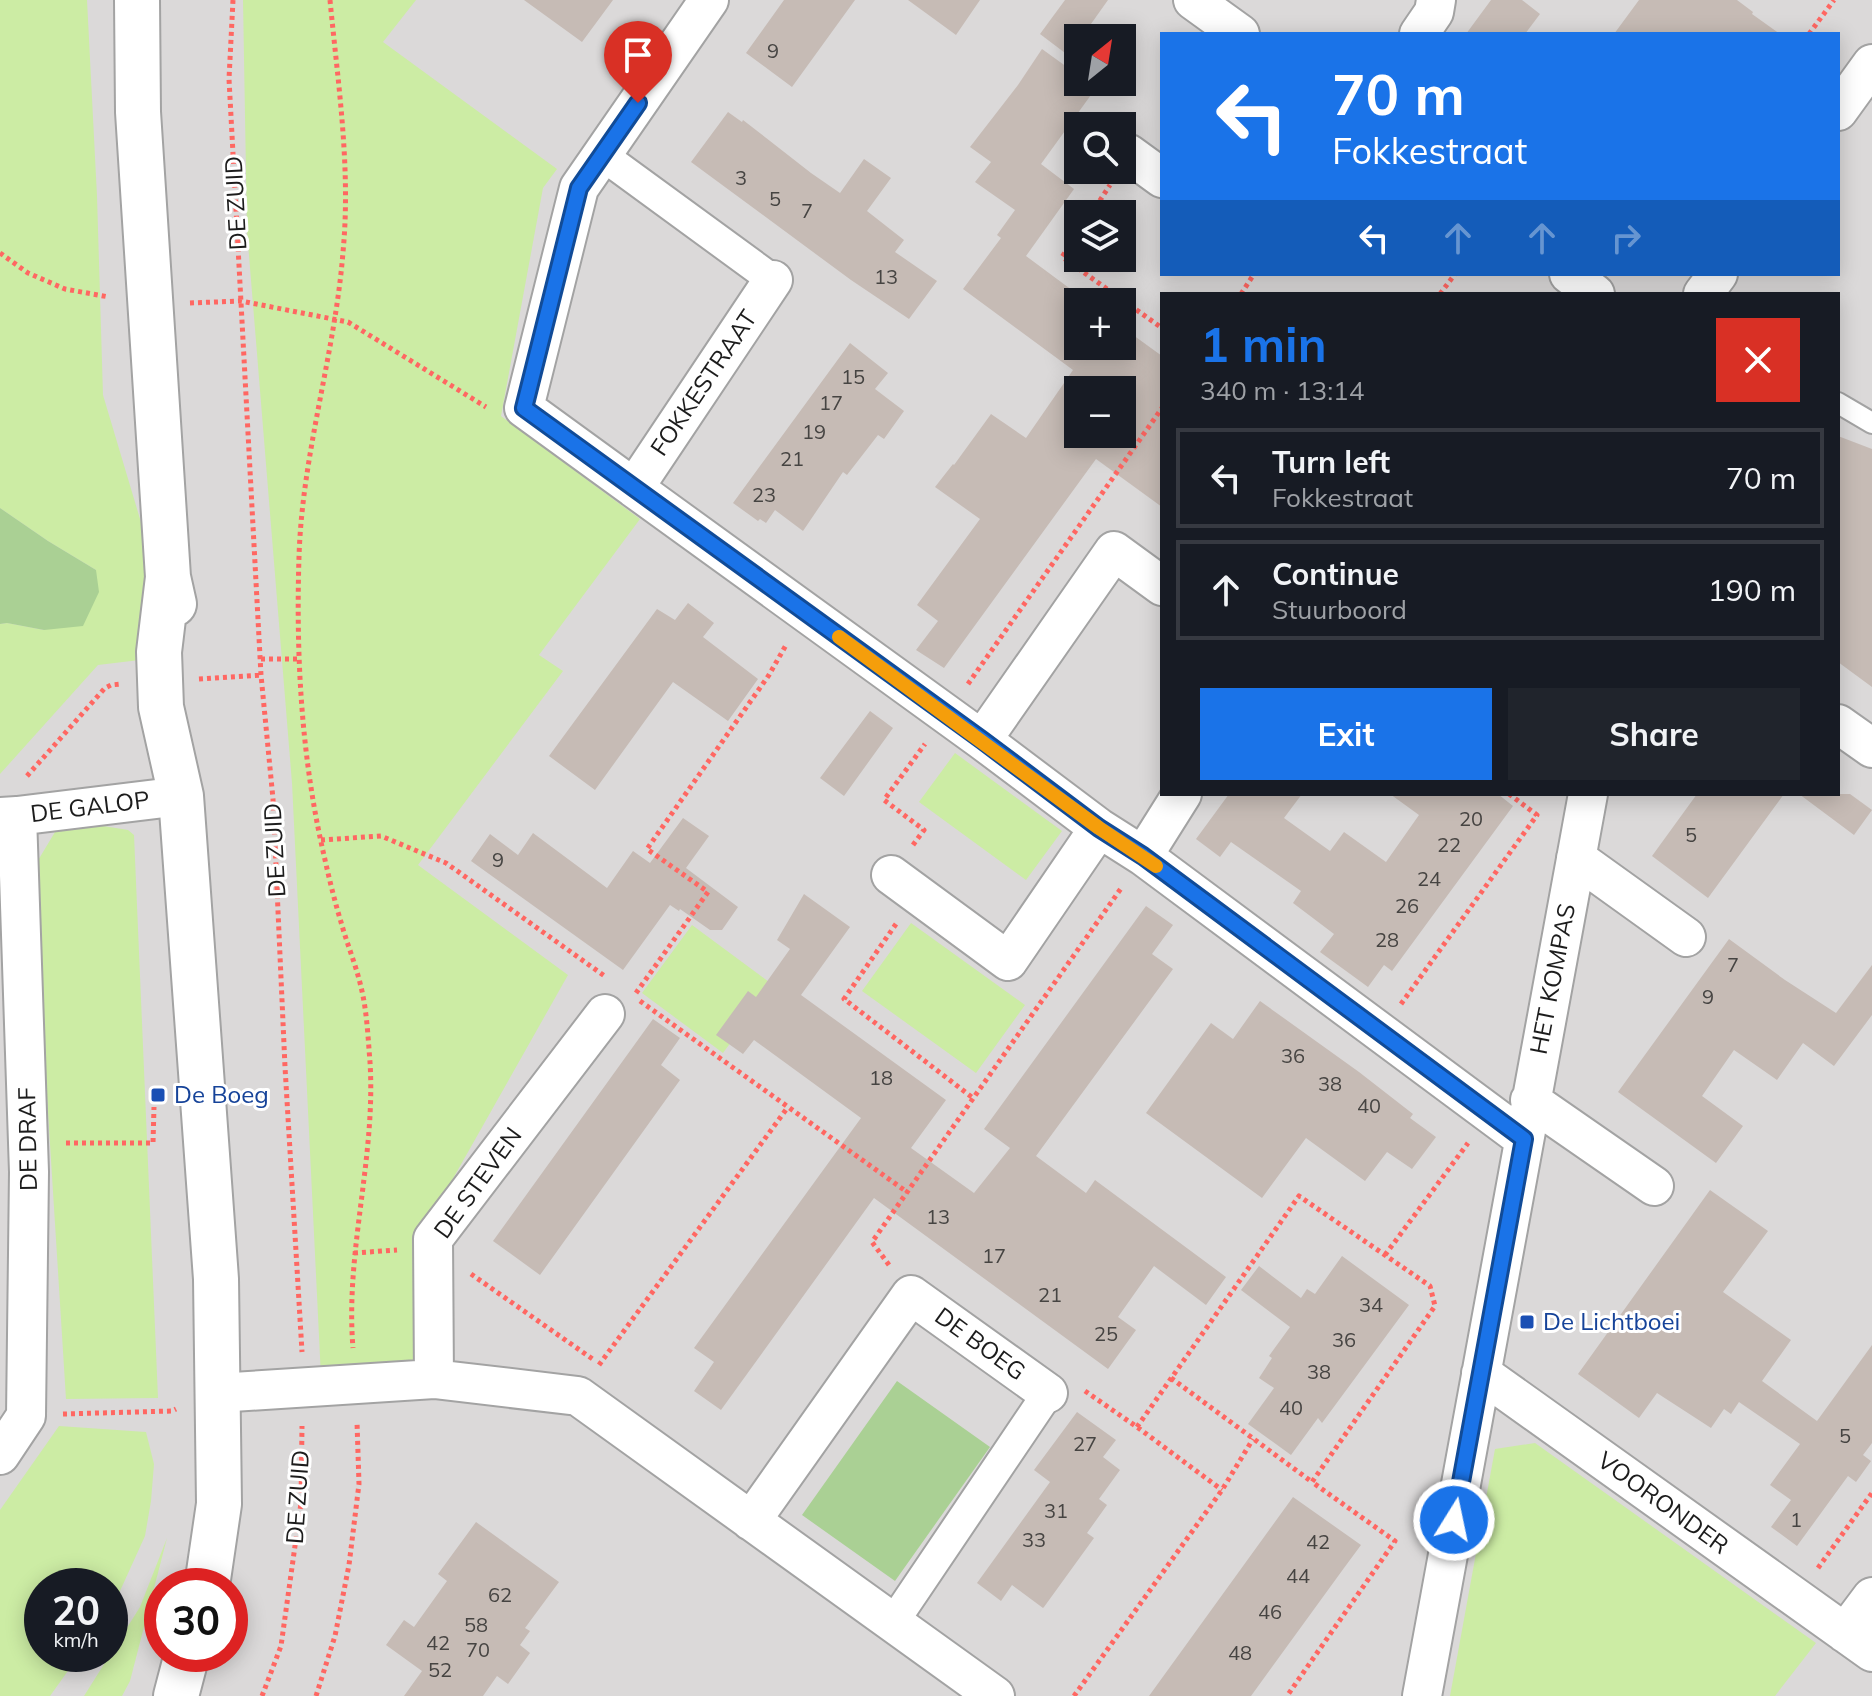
<!DOCTYPE html>
<html lang="en">
<head>
<meta charset="utf-8">
<style>
  body { margin:0; font-family:Mulish,sans-serif; background:#20242c; color:#f1f3f6; height:100vh; display:flex; flex-direction:column; font-size:30px; white-space:nowrap }
  * { box-sizing:border-box; margin:0 }
  p { font-size:26px; color:#9ea1a6 }
  .icon { flex:none; width:44px; height:44px; fill:none; stroke:currentColor; stroke-width:2; stroke-linecap:round; stroke-linejoin:round }
  .map { position:relative; flex:1; overflow:hidden }
  .sheet { position:absolute; left:1160px; top:292px; width:680px; height:504px; display:flex; flex-direction:column; background:#171b24; border-radius:0px; box-shadow:0 4px 20px #0003 }
  .sheet>* { flex:none }
  .top-card { position:absolute; left:1160px; top:32px; width:680px; height:244px; border-radius:0px; box-shadow:0 4px 20px #0003; background:#1a73e8; color:#fff; overflow:hidden }
  .needle { width:52px; rotate:30deg }
  .buttons { position:absolute; left:1064px; top:24px; display:grid; gap:16px }
  .buttons a { display:grid; place-items:center; width:72px; height:72px; border-radius:0px; background:#171b24; box-shadow:0 4px 20px #0003; font-size:40px }
  .speed { position:absolute; left:24px; top:1568px; display:flex; gap:16px; font-size:40px; font-weight:700; text-align:center }
  .speed>* { display:grid; place-content:center; width:104px; height:104px; border-radius:50%; background:#171b24; box-shadow:0 4px 20px #0003; line-height:1 }
  .speed small { font-size:20px; font-weight:400 }
  .speed .limit { border:12px solid #d22; background:#fff; color:#111 }
  .pin { position:absolute; display:grid; place-items:center; width:68px; height:68px; color:#fff; margin:-82px -34px; border-radius:50% 50% 50% 0; rotate:-45deg; box-shadow:0 0 8px #0007 }
  .pin .icon { rotate:45deg }
  .me { position:absolute; width:88px; margin:-44px; rotate:10deg; stroke-linejoin:round; filter:drop-shadow(0 0 6px #0008) }
  .turn { display:flex; align-items:center; gap:28px; height:168px; padding:0 40px; font-size:36px }
  .turn .icon { width:104px; height:104px; stroke-width:2.5 }
  .turn b { display:block; font-size:56px; line-height:68px }
  .lanes { display:flex; align-items:center; height:76px; padding:0 40px; background:#0003; justify-content:center; gap:40px; direction:ltr }
  .lanes .off { opacity:.35 }
  .round { display:grid; place-items:center; flex:none; width:84px; height:84px; border-radius:0px; background:#20242c }
  .overview { display:flex; align-items:center; justify-content:space-between; height:136px; padding:0 40px }
  h1 { font-size:48px; font-weight:700; line-height:60px; color:#1a73e8 }
  .cta { display:flex; gap:16px; margin-top:auto; padding:16px 40px }
  .cta a { flex:1; height:92px; border-radius:0px; background:#1a73e8; color:#fff; font-size:32px; font-weight:700; line-height:92px; text-align:center }
  .cta a+a { background:#20242c; color:#f1f3f6 }
  ul { padding:0; list-style:none }
  li { display:flex; align-items:center; gap:24px; height:100px; margin:0 16px 12px; padding:0 24px; border:4px solid #363941; border-radius:0px }
  li div { flex:1 }
  li b { display:block; font-size:30px }
  li em { font-style:normal }
  .map>svg:first-child { display:block }
  .residential { fill:#dbd9d9; fill-rule:evenodd }
  .grass { fill:#cceca4 }
  .forest { fill:#aad094 }
  .building { fill:#c6bbb5; fill-rule:evenodd }
  .lines { fill:none; stroke-linecap:round; stroke-linejoin:round }
  .service-casing { stroke:#a3a3a3; stroke-width:24 }
  .pedestrian-casing { stroke:#a3a3a3; stroke-width:34 }
  .minor-casing { stroke:#a3a3a3; stroke-width:42 }
  .tertiary-casing { stroke:#a3a3a3; stroke-width:48 }
  .path { stroke:#ff6762; stroke-width:5; stroke-dasharray:4 4; stroke-linecap:butt }
  .service { stroke:#fff; stroke-width:20 }
  .pedestrian { stroke:#fff; stroke-width:30 }
  .minor { stroke:#fff; stroke-width:38 }
  .tertiary { stroke:#fff; stroke-width:44 }
  .route-casing { stroke:#114b97; stroke-width:20 }
  .route { stroke:#1a73e8; stroke-width:14 }
  .slow { stroke:#f59e0b; stroke-width:14 }
  .transit-dot { fill:#1a4fb4; stroke:#fff; stroke-width:3 }
  .labels { text-anchor:middle; stroke-width:6; stroke-linejoin:round; paint-order:stroke }
  .number-label { font-size:20px; fill:#464442 }
  .street-label { font-size:24px; fill:#1c1c1c; stroke:#fff }
  .transit-label { font-size:24px; fill:#164399; stroke:#fff; text-anchor:start }
</style>
</head>
<body>
<div class="map">
<svg width="1872" height="1696" viewBox="0 0 1872 1696">
  <rect width="100%" height="100%" fill="#eee9e1"/>
  <!-- residential -->
  <path class="residential" d="M0,0H1872V1696H0ZM1162,34H1838V274H1162ZM1078,38H1122V82H1078ZM1078,126H1122V170H1078ZM1078,214H1122V258H1078ZM1162,294H1838V794H1162ZM1078,302H1122V346H1078ZM1078,390H1122V434H1078ZM42,1586H110V1654H42ZM162,1586H230V1654H162Z"/>
  <!-- grass -->
  <path class="grass" d="M0,0H87L97,196L103,395L149,549L148,659L98,665L0,774V624L7,623L44,630L96,570L48,541L0,508Z
    M243,0H416L383,42L557,169L543,188L501,416L640,519L539,655L563,671L418,865L568,975L429,1221L426,1370L321,1377L292,783L247,231Z
    M955,753L1062,831L1026,880L919,802Z
    M91,824L128,830L134,835L158,1398L66,1399L34,889L37,862L55,832Z
    M911,923L1025,1005L976,1073L862,991Z
    M692,925L773,985L723,1053L642,993Z
    M59,1426L146,1432L154,1464L151,1501L145,1536L110,1613V1586H42V1654H80L50,1696H0V1510Z
    M1535,1443L1816,1643L1775,1696H1450L1495,1449Z
    M167,1538L130,1681L122,1696H84L140,1607Z"/>
  <!-- forest -->
  <path class="forest" d="M0,508L48,541L96,570L99,592L83,626L44,630L7,623L0,624Z
    M897,1381L990,1447L895,1581L802,1515Z"/>
  <!-- building -->
  <path class="building" d="M524,0H613L582,42Z
    M784,0H855L792,87L746,53Z
    M908,0H980L956,35Z
    M1065,0H1108L1081,38H1078V43L1069,56L1040,34Z
    M1491,0H1522L1540,14L1525,34H1466Z
    M1639,0H1737L1753,12L1752,14L1780,34H1614Z
    M1042,49L1078,75V82H1087L1096,88L1041,164L1074,189L1026,256L1088,302H1078V346H1122V327L1162,356V507L1096,459L944,668L916,650L938,621L917,605L980,519L935,487L953,464L954,465L991,414L1026,438L1073,370L963,289L1001,238L997,235L1015,210L975,182L991,162L970,147L1018,85ZM1078,390H1122V434H1078Z
    M728,112L742,122L743,120L811,173L840,193L864,159L891,178L867,211L904,240L895,252L937,281L909,319L851,280L691,162Z
    M850,343L888,373L875,389L904,411L884,439L878,435L847,475L843,472L803,531L775,510L766,523L760,519L758,521L733,503Z
    M1838,436L1872,449V687L1838,662Z
    M688,603L714,623L703,637L758,679L728,721L673,682L595,790L549,756L657,609L675,620Z
    M870,711L893,728L844,796L820,778Z
    M1229,794H1302L1284,818L1330,851L1344,832L1386,862L1419,815L1390,794H1498L1513,806L1392,971L1384,965L1368,987L1320,952L1334,934L1293,903L1301,891L1231,842L1220,857L1196,839Z
    M1697,794H1784L1708,898L1652,856Z
    M1799,794H1850L1872,810L1854,835Z
    M683,818L709,836L686,868L738,907L722,930H710L680,909L679,911L670,905L623,970L471,861L490,834L518,855L533,833L607,888L633,851L650,863Z
    M804,894L850,927L801,995L946,1100L911,1148L974,1193L1010,1148L984,1129L1146,906L1173,925L1152,954L1173,969L1036,1156L1086,1193L1095,1180L1226,1277L1206,1305L1154,1266L1118,1317L1136,1330L1108,1369L874,1198L721,1410L694,1391L714,1362L694,1348L861,1118L754,1040L743,1054L716,1035L748,991L756,997L790,949L777,940Z
    M1729,939L1785,980L1836,1013L1872,965V1015L1834,1066L1803,1043L1777,1080L1734,1050L1702,1096L1743,1126L1716,1163L1618,1092Z
    M1260,1001L1359,1072L1413,1114L1410,1118L1436,1137L1412,1169L1387,1152L1365,1181L1306,1138L1262,1198L1146,1113L1211,1023L1233,1039Z
    M653,1019L680,1038L661,1065L680,1080L540,1275L493,1241Z
    M1710,1190L1768,1231L1723,1292L1791,1340L1762,1381L1817,1421L1872,1345V1443L1863,1455L1871,1461L1856,1482L1848,1476L1797,1546L1771,1527L1791,1500L1770,1485L1800,1444L1739,1402L1731,1414L1724,1409L1711,1428L1657,1393L1639,1418L1578,1374Z
    M1342,1256L1409,1305L1322,1423L1318,1418L1291,1455L1248,1424L1274,1388L1259,1378L1272,1358L1269,1356L1290,1327L1241,1290L1259,1266L1301,1298L1307,1289L1315,1294Z
    M1077,1412L1116,1440L1103,1457L1120,1470L1099,1499L1107,1505L1087,1533L1094,1538L1044,1607L1043,1608L1012,1585L1001,1601L977,1583L1050,1482L1034,1470Z
    M1293,1497L1361,1545L1344,1568L1251,1696H1149Z
    M476,1522L559,1582L525,1628L530,1631L520,1645L530,1653L508,1684L497,1676L483,1696H404L422,1671L386,1645L404,1620L414,1627L447,1581L438,1574Z"/>
  <g class="lines">
    <!-- service casing -->
    <g class="service-casing">
      <path id="service" d="M1838,403L1872,423"/>
    </g>
    <!-- pedestrian casing -->
    <g class="pedestrian-casing">
      <path id="pedestrian" d="M602,155L773,280
        M892,1624L1048,1393"/>
    </g>
    <!-- minor casing -->
    <g class="minor-casing">
      <path id="minor" d="M1193,0L1240,34
        M1419,34L1434,12L1436,0
        M1838,111L1872,64
        M1129,154L1162,178
        M1569,274L1595,294
        M773,280L634,488L982,740L1099,828L1143,856L1524,1139
        M1703,294L1718,274
        M634,488L524,408L579,188L709,0
        M1838,724L1872,748
        M982,740L1114,551L1162,586
        M0,817L17,816L181,796
        M1143,856L1182,794
        M1576,858L1686,937
        M891,875L1008,961L1099,828
        M1530,1100L1654,1186
        M1481,1373L1872,1652
        M434,1379L433,1239L605,1014
        M217,1393L434,1379L578,1396L995,1696
        M0,1455L26,1416L29,1172L17,816
        M751,1521L911,1295L1048,1393
        M1845,1633L1872,1597
        M1422,1696L1588,794"/>
    </g>
    <!-- tertiary casing -->
    <g class="tertiary-casing">
      <path id="tertiary" d="M137,0L138,112L168,577L174,604
        M168,577L159,652L161,707L181,796L216,1279L219,1504L207,1586
        M176,1696L187,1654"/>
    </g>
    <!-- path -->
    <path class="path" d="M233,0L229,79L261,675L273,799L285,1067L302,1352
      M330,0C338,84 351,168 343,252C335,354 302,454 299,557C296,652 301,749 321,842C327,869 333,896 341,922C347,944 356,965 361,987C367,1011 368,1038 370,1062C376,1158 345,1252 353,1348
      M1809,34L1834,0
      M1091,214L1110,185
      M1078,233L1062,257L1162,328
      M0,253L28,273L65,289L109,297
      M1241,294L1254,274
      M1440,294L1455,274
      M190,303L241,301L348,322L486,407
      M261,659H299
      M199,679L261,675
      M968,684L1162,408
      M27,776L105,688L111,685L121,684
      M321,840L381,836L446,863L606,977
      M913,845L924,830L884,800L925,744
      M896,924L844,999L973,1098
      M636,993L708,892L647,849L769,675L786,645
      M640,1001L907,1192
      M1401,1004L1537,815L1509,794
      M66,1143H153L154,1107
      M354,1253L397,1250
      M1385,1255L1468,1143
      M889,1265L872,1242L1122,887
      M471,1274L594,1360
      M599,1365L788,1107
      M1171,1378L1312,1482
      M1085,1391L1137,1427L1222,1490
      M63,1414L172,1411L176,1409
      M1137,1427L1299,1196L1430,1286L1435,1306L1312,1482L1395,1541L1287,1696
      M1818,1568L1872,1493
      M262,1696L281,1646L301,1503L302,1426
      M316,1696L335,1636L349,1565L359,1484L357,1422
      M1074,1696L1222,1490L1253,1439"/>
    <!-- service -->
    <use href="#service" class="service"/>
    <!-- pedestrian -->
    <use href="#pedestrian" class="pedestrian"/>
    <!-- minor -->
    <use href="#minor" class="minor"/>
    <!-- tertiary -->
    <use href="#tertiary" class="tertiary"/>
  </g>
  <g class="lines">
    <!-- route casing -->
    <g class="route-casing">
      <path id="route" d="M638,103L579,188L524,408L982,740L1099,828L1143,856L1524,1139L1454,1520"/>
    </g>
    <!-- route -->
    <use href="#route" class="route"/>
    <!-- slow -->
    <path class="slow" d="M839,637L1099,828L1156,866"/>
  </g>
  <!-- markers -->
  <g class="transit-dot">
    <rect x="150" y="1087" width="16" height="16" rx="4"/>
    <rect x="1519" y="1314" width="16" height="16" rx="4"/>
  </g>
  <g class="labels">
    <!-- number labels -->
    <g class="number-label">
      <text x="773" y="58">9</text>
      <text x="741" y="185">3</text>
      <text x="775" y="206">5</text>
      <text x="807" y="218">7</text>
      <text x="886" y="284">13</text>
      <text x="853" y="384">15</text>
      <text x="831" y="410">17</text>
      <text x="814" y="439">19</text>
      <text x="792" y="466">21</text>
      <text x="764" y="502">23</text>
      <text x="1471" y="826">20</text>
      <text x="1691" y="842">5</text>
      <text x="1449" y="852">22</text>
      <text x="498" y="867">9</text>
      <text x="1429" y="886">24</text>
      <text x="1407" y="913">26</text>
      <text x="1387" y="947">28</text>
      <text x="1733" y="972">7</text>
      <text x="1708" y="1004">9</text>
      <text x="1293" y="1063">36</text>
      <text x="881" y="1085">18</text>
      <text x="1330" y="1091">38</text>
      <text x="1369" y="1113">40</text>
      <text x="938" y="1224">13</text>
      <text x="994" y="1263">17</text>
      <text x="1050" y="1302">21</text>
      <text x="1371" y="1312">34</text>
      <text x="1106" y="1341">25</text>
      <text x="1344" y="1347">36</text>
      <text x="1319" y="1379">38</text>
      <text x="1291" y="1415">40</text>
      <text x="1845" y="1443">5</text>
      <text x="1085" y="1451">27</text>
      <text x="1056" y="1518">31</text>
      <text x="1796" y="1527">1</text>
      <text x="1034" y="1547">33</text>
      <text x="1318" y="1549">42</text>
      <text x="1298" y="1583">44</text>
      <text x="500" y="1602">62</text>
      <text x="1270" y="1619">46</text>
      <text x="476" y="1632">58</text>
      <text x="438" y="1650">42</text>
      <text x="478" y="1657">70</text>
      <text x="1240" y="1660">48</text>
      <text x="440" y="1677">52</text>
    </g>
    <!-- street labels -->
    <g class="street-label">
      <text transform="translate(236 203) rotate(-93)" y="8">DE ZUID</text>
      <text transform="translate(704 383) rotate(-56)" y="8">FOKKESTRAAT</text>
      <text transform="translate(90 807) rotate(-7)" y="8">DE GALOP</text>
      <text transform="translate(275 850) rotate(-93)" y="8">DE ZUID</text>
      <text transform="translate(1553 979) rotate(-79)" y="8">HET KOMPAS</text>
      <text transform="translate(28 1139) rotate(-91)" y="8">DE DRAF</text>
      <text transform="translate(478 1183) rotate(-54)" y="8">DE STEVEN</text>
      <text transform="translate(980 1344) rotate(36)" y="8">DE BOEG</text>
      <text transform="translate(298 1497) rotate(-86)" y="8">DE ZUID</text>
      <text transform="translate(1663 1503) rotate(36)" y="8">VOORONDER</text>
    </g>
    <!-- transit labels -->
    <g class="transit-label">
      <text x="174" y="1103">De Boeg</text>
      <text x="1543" y="1330">De Lichtboei</text>
    </g>
  </g>
</svg>
<div class="buttons">
<a><svg class="needle" viewBox="-14 -14 28 28"><path d="M0-13l5 13h-10z" fill="#e53935"/><path d="M0 13l5-13h-10z" fill="#9ea1a6"/></svg></a>
<a><svg class="icon" aria-label="search" viewBox="0 0 24 24"><circle cx="10" cy="10" r="6"/><path d="M15 15l6 6"/></svg></a>
<a><svg class="icon" aria-label="layers" viewBox="0 0 24 24"><path d="M12 4l9 5-9 5-9-5zM3 14l9 5 9-5"/></svg></a>
<a>+</a>
<a>−</a>
</div>
<div class="speed"><div>20<small>km/h</small></div><div class="limit">30</div></div>
<div class="pin" style="left:638px;top:103px;background:#d93025"><svg class="icon" aria-label="arrive" viewBox="0 0 24 24"><path d="M6 21V4h12l-3 4 3 4H6"/></svg></div>
<svg class="me" style="left:1454px;top:1520px" viewBox="-20 -20 40 40"><circle r="17" fill="#1a73e8" stroke="#fff" stroke-width="3"/><path d="M0-11L8 9 0 5-8 9z" fill="#fff"/></svg>
<div class="top-card">
<div class="turn"><svg class="icon" aria-label="left" viewBox="0 0 24 24"><path d="M17 20v-9H6M10 6l-5 5 5 5"/></svg><div><b>70 m</b>Fokkestraat</div></div>
<div class="lanes"><svg class="icon" aria-label="left" viewBox="0 0 24 24"><path d="M17 20v-9H6M10 6l-5 5 5 5"/></svg><svg class="icon off" aria-label="ahead" viewBox="0 0 24 24"><path d="M12 20V5M6 11l6-6 6 6"/></svg><svg class="icon off" aria-label="ahead" viewBox="0 0 24 24"><path d="M12 20V5M6 11l6-6 6 6"/></svg><svg class="icon off" aria-label="right" viewBox="0 0 24 24"><path d="M7 20v-9h11M14 6l5 5-5 5"/></svg></div>
</div>
<section class="sheet">
<div class="overview"><div><h1>1 min</h1><p>340 m · 13:14</p></div><a class="round" style="background:#d93025;color:#fff"><svg class="icon" aria-label="close" viewBox="0 0 24 24"><path d="M6 6l12 12M18 6L6 18"/></svg></a></div>
<ul>
<li><svg class="icon" aria-label="left" viewBox="0 0 24 24"><path d="M17 20v-9H6M10 6l-5 5 5 5"/></svg><div><b>Turn left</b><p>Fokkestraat</p></div><em>70 m</em></li>
<li><svg class="icon" aria-label="ahead" viewBox="0 0 24 24"><path d="M12 20V5M6 11l6-6 6 6"/></svg><div><b>Continue</b><p>Stuurboord</p></div><em>190 m</em></li>
</ul>
<div class="cta"><a>Exit</a><a>Share</a></div>
</section>
</div>
</body>
</html>
